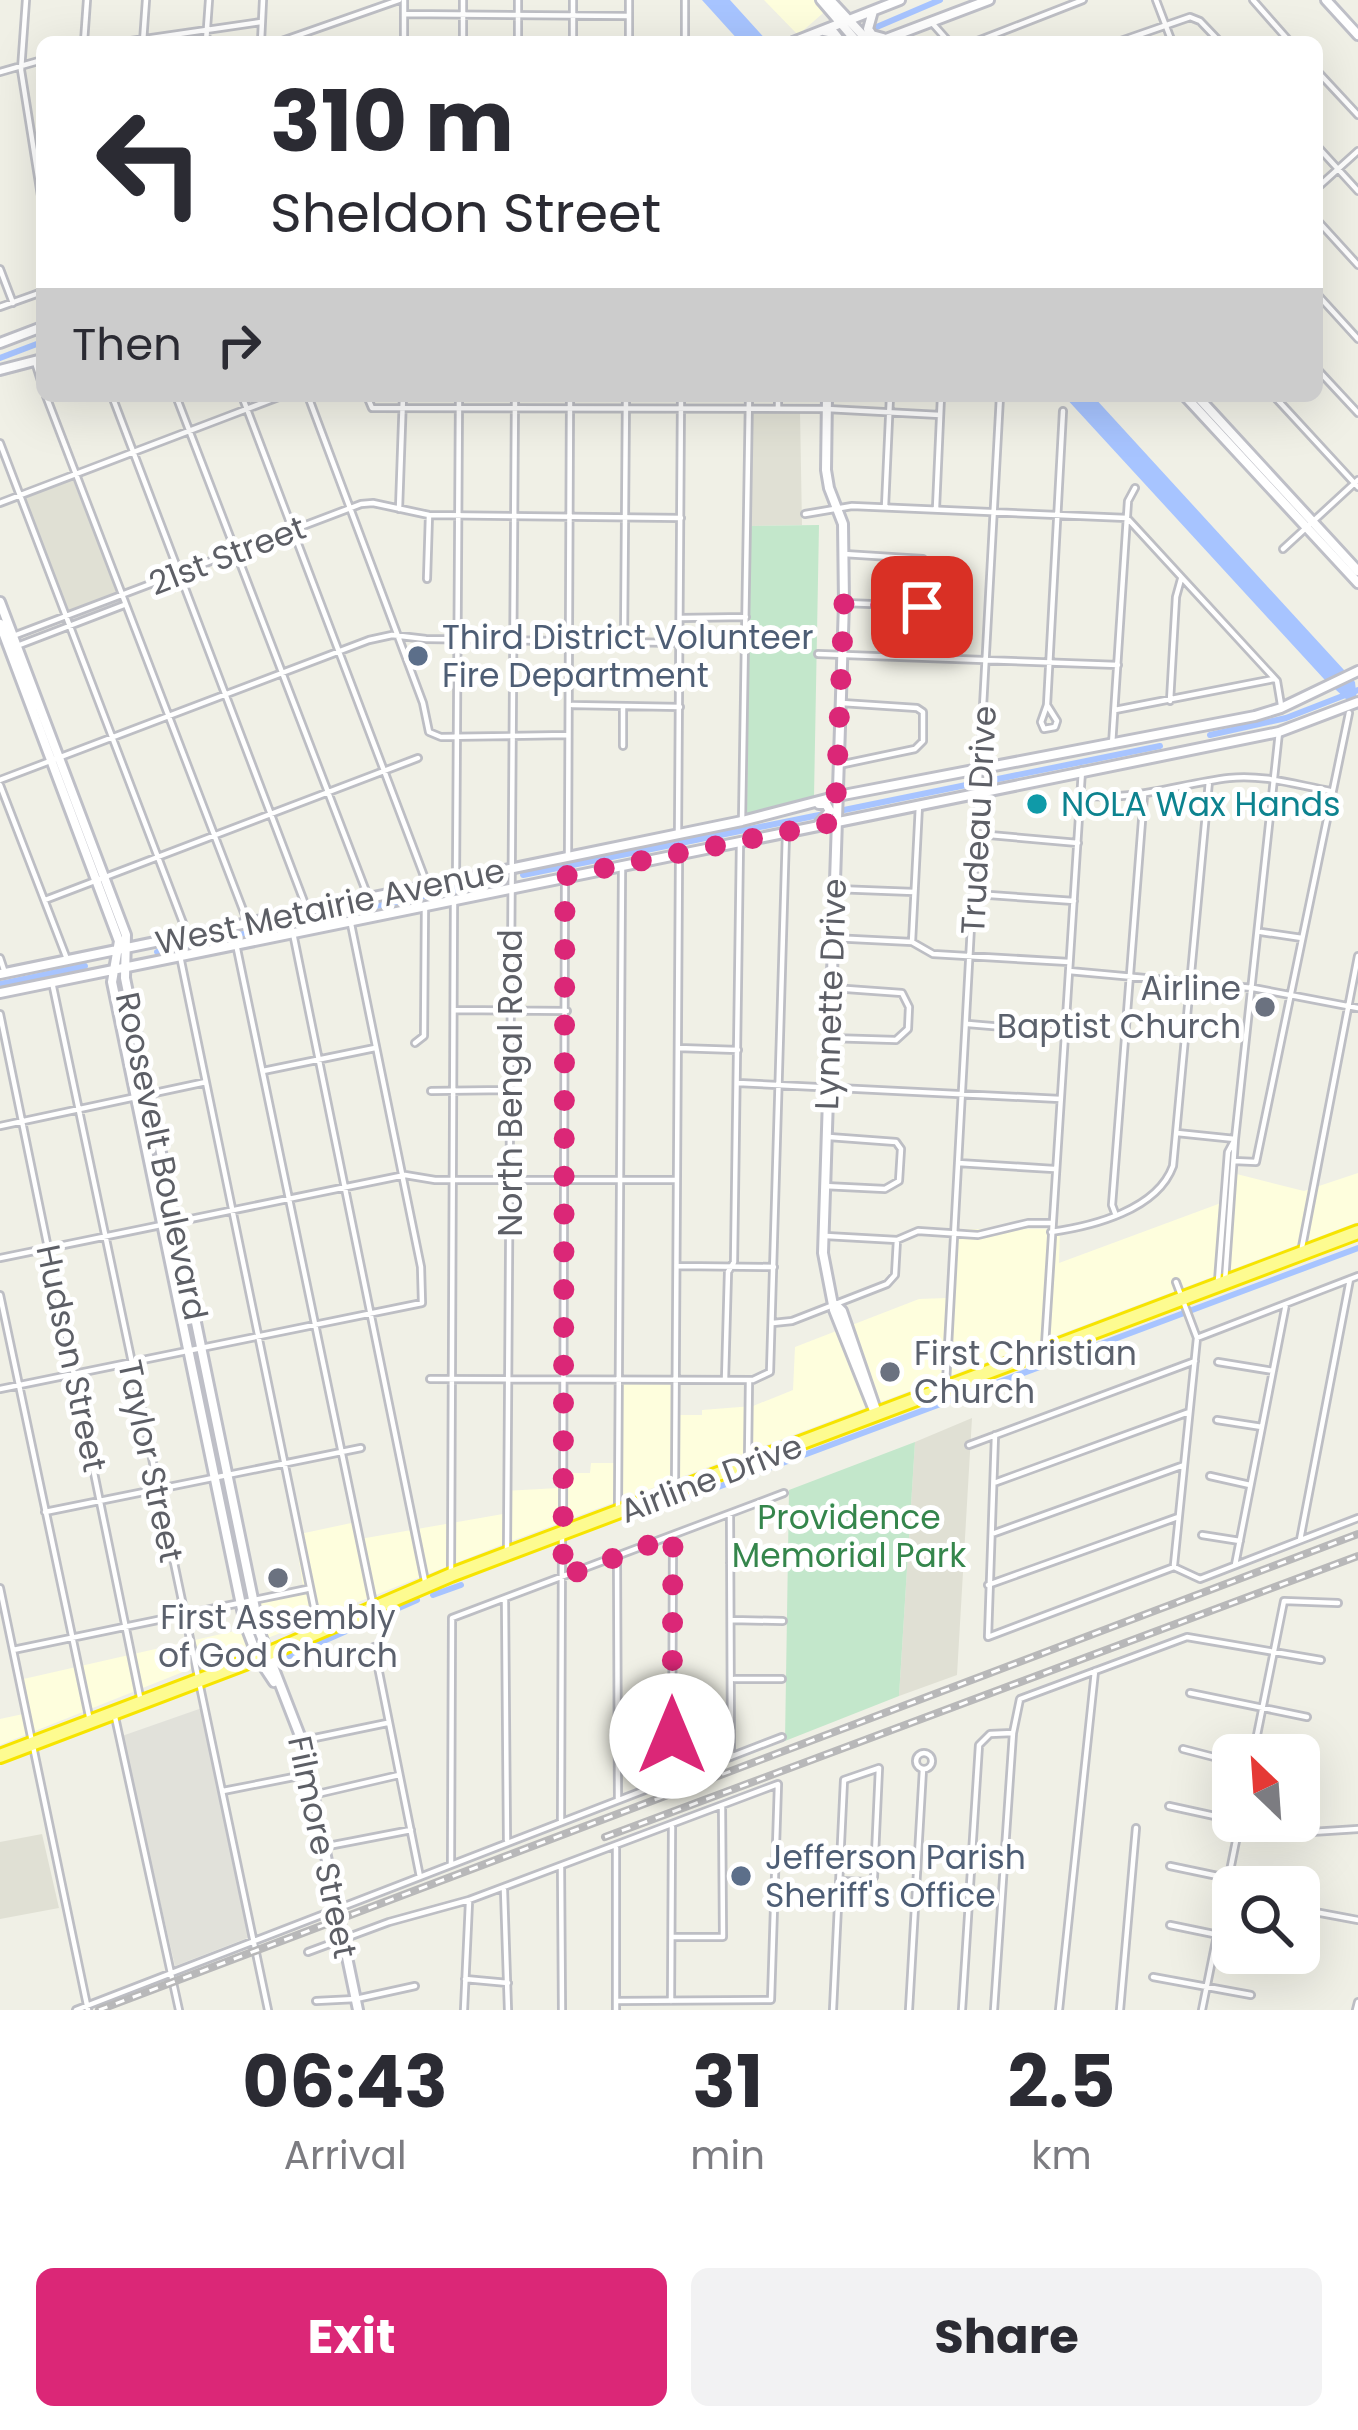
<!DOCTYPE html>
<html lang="en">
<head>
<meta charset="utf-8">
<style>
  body { margin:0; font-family:Poppins,sans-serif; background:#f2f2f3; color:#2b2b33; height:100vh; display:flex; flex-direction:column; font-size:45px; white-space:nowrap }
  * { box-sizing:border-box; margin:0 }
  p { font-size:39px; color:#7c7c81 }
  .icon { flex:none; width:66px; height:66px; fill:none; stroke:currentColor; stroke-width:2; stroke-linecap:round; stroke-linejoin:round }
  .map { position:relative; height:2010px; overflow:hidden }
  .side { display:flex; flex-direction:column; background:#fff; flex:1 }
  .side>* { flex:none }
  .guide { position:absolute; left:36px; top:36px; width:1287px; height:366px; border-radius:18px; box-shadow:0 12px 48px #0002; background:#fff; color:#2b2b33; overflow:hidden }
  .needle { width:78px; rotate:335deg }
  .buttons { position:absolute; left:1212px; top:1734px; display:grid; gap:24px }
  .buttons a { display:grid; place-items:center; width:108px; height:108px; border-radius:18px; background:#fff; box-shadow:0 12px 48px #0002; font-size:60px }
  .pin { position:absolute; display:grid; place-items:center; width:102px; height:102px; color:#fff; margin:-51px; border-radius:24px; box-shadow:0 6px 18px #0006 }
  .me { position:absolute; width:132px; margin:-66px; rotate:0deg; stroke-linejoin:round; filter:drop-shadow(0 0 9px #0008) }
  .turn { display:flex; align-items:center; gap:42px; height:252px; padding:0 36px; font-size:54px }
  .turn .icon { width:156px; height:156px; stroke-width:2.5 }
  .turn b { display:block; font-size:84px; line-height:102px }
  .then { display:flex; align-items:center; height:114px; padding:0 36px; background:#0003; gap:24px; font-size:45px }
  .eta { display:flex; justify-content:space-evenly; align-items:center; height:204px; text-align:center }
  .eta b { font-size:72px; font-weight:700; line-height:84px }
  .cta { display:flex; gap:24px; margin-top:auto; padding:24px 36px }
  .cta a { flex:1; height:138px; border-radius:18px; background:#db2777; color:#fff; font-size:48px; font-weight:700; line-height:138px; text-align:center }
  .cta a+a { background:#f2f2f3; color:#2b2b33 }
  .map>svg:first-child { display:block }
  .commercial { fill:#fefedd }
  .industrial { fill:#e1e1da }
  .education { fill:#e0e0d4 }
  .green { fill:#c3e7cb }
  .water { fill:#a7c4ff }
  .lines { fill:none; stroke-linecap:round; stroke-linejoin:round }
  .canal { stroke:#a7c4ff; stroke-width:6 }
  .street-casing { stroke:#bdbec4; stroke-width:10 }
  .secondary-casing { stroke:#bebfc7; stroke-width:14 }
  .highway-casing { stroke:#f6e400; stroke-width:18 }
  .street { stroke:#fff; stroke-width:4.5 }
  .secondary { stroke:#fff; stroke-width:8 }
  .highway { stroke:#fdfb90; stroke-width:12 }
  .rail-casing { stroke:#b8b8b9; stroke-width:8 }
  .rail { stroke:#fff; stroke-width:3; stroke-dasharray:9; stroke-linecap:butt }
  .route { stroke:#db2777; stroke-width:21; stroke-dasharray:0 37.8 }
  .service-dot { fill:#5c6f8a; stroke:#fff; stroke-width:4.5 }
  .culture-dot { fill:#0f9aa8; stroke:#fff; stroke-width:4.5 }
  .worship-dot { fill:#6b7280; stroke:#fff; stroke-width:4.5 }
  .labels { text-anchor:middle; stroke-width:10; stroke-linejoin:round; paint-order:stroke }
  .street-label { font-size:33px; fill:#5d5f66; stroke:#fff }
  .service-label { font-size:33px; fill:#4e5e75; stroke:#fff; text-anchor:start }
  .culture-label { font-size:33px; fill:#0d838f; stroke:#fff; text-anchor:start }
  .worship-label { font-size:33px; fill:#5b616d; stroke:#fff; text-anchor:end }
  .park-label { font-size:33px; fill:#35864c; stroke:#fff }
</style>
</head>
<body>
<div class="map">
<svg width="1358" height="2010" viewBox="0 0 1358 2010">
  <rect width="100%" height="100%" fill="#f0f0e6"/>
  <!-- commercial -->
  <path class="commercial" d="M764,0H838L798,35Z
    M1225,1171L1304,1191L1358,1173V1222L501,1545L0,1745V1719L23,1714L19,1680L239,1630L234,1601L303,1586L295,1535L356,1522L360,1539L503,1514L504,1491L559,1488L560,1473H590L591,1463H616L615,1377L680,1378L678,1415H702V1410L753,1406L793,1390L795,1347L919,1299L947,1298L950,1229H1060L1059,1263L1221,1203Z"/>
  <!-- industrial -->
  <path class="industrial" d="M202,1708L250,1937L175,1966L122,1736Z"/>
  <!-- education -->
  <path class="education" d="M750,412H800L802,525L749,526Z
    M73,480L118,593L67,612L23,498Z
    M972,1418L957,1675L899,1696L915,1442Z
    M42,1834L59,1908L0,1919V1842Z"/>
  <!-- green -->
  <path class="green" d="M819,525L814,797L747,814L749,526Z
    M915,1442L899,1696L785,1741L789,1490Z"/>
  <!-- water -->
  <path class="water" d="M702,0H730L768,42H740Z
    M1064,396H1093L1355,682L1358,710L1324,679Z"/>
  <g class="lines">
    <!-- canal -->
    <path class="canal" d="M872,29L940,0
      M0,358L42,342
      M1210,735L1286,718L1358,690
      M988,781L1160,746
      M844,810L976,783
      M523,875L824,814
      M157,952L505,879
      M0,984L85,966
      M670,1505L1358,1248
      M433,1595L461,1585
      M278,1661L417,1600"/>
    <!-- street casing -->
    <g class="street-casing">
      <path id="street" d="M26,0L21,70L42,202
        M518,0V42
        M1156,0L1172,42
        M1253,0L1290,42
        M404,14L629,16
        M933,24L949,42
        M84,42L87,0
        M124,42L261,22
        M143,42L146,0
        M206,42L209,0
        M261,42L263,0
        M279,42L399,0
        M404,42V0
        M463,42V0
        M573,42V0
        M629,42V0
        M685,42V0
        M975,42L1083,0
        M1118,42L1190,17L1200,21L1220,42
        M1317,71L1358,115
        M0,72L42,60
        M1317,146L1358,191
        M1317,188L1358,151
        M1317,220L1358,265
        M0,269L13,303
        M1317,294L1358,339
        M0,307L42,292
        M35,362L42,384
        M1317,369L1358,413
        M46,396L248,923
        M112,396L308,912
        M176,396L369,899
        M242,396L427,884
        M308,396L423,703L429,732L441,737L568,735
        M367,396L372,408L827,409L940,415
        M778,396V409
        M1274,396L1358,487
        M0,443L188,936
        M0,503L281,396
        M885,507L890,396
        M936,508L941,396
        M399,509L403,396
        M805,514L852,506L1127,518L1277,681L1281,705
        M1283,549L1358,480
        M844,554L923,559L931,568L930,602L925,606L844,603
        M427,579L429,515
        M681,618L746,617
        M16,635L361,504L373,503L429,515L681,518
        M624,642L626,396
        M17,646L124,605
        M818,654L1118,665
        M1170,701L1176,597L1181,579
        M572,705L680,707
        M1047,705L1057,721L1055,727L1044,729L1041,722L1047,705L1063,411
        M623,706V746
        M1115,710L1274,679
        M1112,745L1128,501L1135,488
        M839,765L915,749L923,741V712L917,708L842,703
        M0,780L369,640L392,635L426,639L680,643
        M0,785L67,959
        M1082,795C1134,802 1178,784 1229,778C1263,774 1297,785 1330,791
        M742,821L749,396
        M678,834L681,396
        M978,834L1078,843
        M568,856L570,396
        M456,880L459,396
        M836,889L914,892
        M975,894L1074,901
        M45,900L418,758
        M1261,932L1302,938
        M293,933L426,1586
        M832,938L912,942L933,954L1069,962
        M912,942L919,805
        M236,944L373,1603
        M180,956L318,1626
        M0,958L5,973
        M1069,971L1253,988L1358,1008
        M52,982L268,2010
        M454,1010L567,1011
        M0,1014L141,1702
        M968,1024L1064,1032
        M829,1038L896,1040L908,1029L909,1007L902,993L833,988
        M415,1043L424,1036L425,905
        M678,1048L738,1050
        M263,1071L375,1048
        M738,1083L1060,1099
        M431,1091L508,1090
        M0,1126L206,1082
        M1177,1133L1235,1139
        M1234,1161L1256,1162L1349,713
        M958,1163L1054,1169
        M824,1186L885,1189L899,1181L901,1149L896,1142L829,1137
        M1115,1213L1112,1205L1144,795
        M1051,1232C1093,1226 1157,1210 1173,1166L1209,781
        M826,1236L897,1240L918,1231L978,1235L1028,1223H1051
        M1302,1247L1358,956
        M0,1258L405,1175L435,1180H676
        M678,1266L774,1267
        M1218,1281L1228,1152L1235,1139
        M1225,1281L1235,1139L1279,732
        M0,1295L90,1721
        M773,1323L792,1321L887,1284L895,1275L897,1240
        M1197,1338L1358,1276
        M1045,1345L1082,770
        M1218,1362L1273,1371
        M430,1379L753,1380L770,1372L786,833
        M725,1380L728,1272L734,1262L740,842
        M946,1383L1000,396
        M0,1389L422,1303L421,1267L351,924
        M1217,1420L1262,1427
        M995,1435L988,1637L1174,1567
        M969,1445L1195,1361
        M748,1457L749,1380
        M1210,1476L1250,1485
        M994,1483L1189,1412
        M675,1488L679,858
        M618,1506L622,870
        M45,1512L361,1448
        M730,1516L731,1757
        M563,1527L565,878
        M992,1534L1184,1465
        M1202,1535L1240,1541
        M1300,1540L1350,1279
        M507,1549L515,396
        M617,1559L618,1799
        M730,1563H785
        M1174,1565L1197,1338L1176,1282
        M1235,1565L1286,1304
        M1174,1567L1200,1579L1358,1518
        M451,1571L454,899
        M988,1585L1178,1517
        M0,1588L88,2010
        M505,1600L507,1840
        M731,1620L783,1621
        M374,1647L420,1877
        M13,1650L307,1589
        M734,1679H782
        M1190,1693L1307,1717
        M115,1717L179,2010
        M305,1740L387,1723
        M1183,1749L1233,1762
        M916 1761a8 8 0 1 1 16 0a8 8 0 1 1-16 0Z
        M1253,1755L1284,1601L1338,1603
        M672,1779L673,1539
        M223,1791L309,1774
        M313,1795L399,1775
        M1169,1806L1233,1820
        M561,1820L562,1538
        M1239,1821L1296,1833L1358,1829
        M323,1847L411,1830
        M451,1863L452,1618L784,1493
        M1170,1866L1270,1887
        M561,1867L562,2010
        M504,1890L508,2010
        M1299,1909L1358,1920
        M1170,1925L1233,1938
        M672,1937H723L722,1806
        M308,1952L389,1922L469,1900L778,1784L771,2000L616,2001
        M1153,1977L1251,1995
        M465,1979L508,1983
        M316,2001L356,1999L415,1986
        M671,2001L672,1827
        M76,2010L782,1737
        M464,2010L469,1902
        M616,2010V1848
        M833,2010L844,1780L879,1768L874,1877L868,1882L839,1881
        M909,2010L923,1769
        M962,2010L979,1745L990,1734L1013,1733
        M994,2010L1013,1733L1020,1699L1187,1637L1321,1660
        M1059,2010L1095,1671
        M1120,2010L1136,1828
        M1202,2010L1240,1821
        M1356,2010L1358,2002"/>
    </g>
    <!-- secondary casing -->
    <g class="secondary-casing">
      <path id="secondary" d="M821,0L857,42
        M830,0L869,42
        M1326,0L1358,35
        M873,11L868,29L872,35L883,38
        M824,31L834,33L841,42
        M793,42L900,0
        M878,42L989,0
        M0,343L42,327
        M0,370L42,359
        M827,396L826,470L829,488L843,524L844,603L823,1253L834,1310L875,1413
        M1185,396L1358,583
        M1197,396L1358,571
        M0,602L126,935L125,978L260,1633L302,1741L358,2010
        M0,624L119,941L112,982L245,1624L258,1658L274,1682
        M819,824L830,811L826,804H819
        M0,974L742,821L838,796L1255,716L1281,708L1358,671
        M0,993L1279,732L1358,702
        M836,1305L842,1311L877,1413"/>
    </g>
    <!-- highway casing -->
    <g class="highway-casing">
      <path id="highway" d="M0,1756L258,1658L451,1575L1358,1232"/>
    </g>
    <!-- street -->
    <use href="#street" class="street"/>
    <!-- secondary -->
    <use href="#secondary" class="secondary"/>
    <!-- highway -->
    <use href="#highway" class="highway"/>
    <!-- rail casing -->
    <g class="rail-casing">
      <path id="rail" d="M605,1837L1358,1556
        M99,2010L1358,1534"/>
    </g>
    <!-- rail -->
    <use href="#rail" class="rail"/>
  </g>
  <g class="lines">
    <!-- route -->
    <path class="route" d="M672,1736L673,1536L563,1577L565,876L835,822L844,603L922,607"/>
  </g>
  <!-- markers -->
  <g class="service-dot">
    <circle cx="418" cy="656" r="12"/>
    <circle cx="741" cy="1876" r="12"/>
  </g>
  <circle class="culture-dot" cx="1037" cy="804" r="12"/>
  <g class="worship-dot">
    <circle cx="1265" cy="1007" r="12"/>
    <circle cx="890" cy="1372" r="12"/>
    <circle cx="278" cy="1578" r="12"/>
  </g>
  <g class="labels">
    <!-- street labels -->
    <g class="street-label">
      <text transform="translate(227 555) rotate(-21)" y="12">21st Street</text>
      <text transform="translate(978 820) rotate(-87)" y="12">Trudeau Drive</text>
      <text transform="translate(330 906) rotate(-12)" y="12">West Metairie Avenue</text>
      <text transform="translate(830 994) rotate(-88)" y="12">Lynnette Drive</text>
      <text transform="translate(510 1083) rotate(-90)" y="12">North Bengal Road</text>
      <text transform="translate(162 1156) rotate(78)" y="12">Roosevelt Boulevard</text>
      <text transform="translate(72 1358) rotate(78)" y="12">Hudson Street</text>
      <text transform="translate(151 1461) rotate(78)" y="12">Taylor Street</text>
      <text transform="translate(711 1478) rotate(-21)" y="12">Airline Drive</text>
      <text transform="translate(323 1847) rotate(78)" y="12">Filmore Street</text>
    </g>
    <!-- service labels -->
    <g class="service-label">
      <text x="442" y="649">Third District Volunteer<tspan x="442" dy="38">Fire Department</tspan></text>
      <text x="765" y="1869">Jefferson Parish<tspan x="765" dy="38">Sheriff's Office</tspan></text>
    </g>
    <!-- culture labels -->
    <g class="culture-label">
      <text x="1061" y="816">NOLA Wax Hands</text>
    </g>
    <!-- worship labels -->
    <g class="worship-label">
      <text x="1241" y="1000">Airline<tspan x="1241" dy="38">Baptist Church</tspan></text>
      <text x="914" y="1365" text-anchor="start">First Christian<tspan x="914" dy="38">Church</tspan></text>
      <text x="278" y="1629" text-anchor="middle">First Assembly<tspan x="278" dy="38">of God Church</tspan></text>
    </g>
    <!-- park labels -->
    <g class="park-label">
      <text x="849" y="1529">Providence<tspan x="849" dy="38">Memorial Park</tspan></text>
    </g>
  </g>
</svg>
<div class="buttons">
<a><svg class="needle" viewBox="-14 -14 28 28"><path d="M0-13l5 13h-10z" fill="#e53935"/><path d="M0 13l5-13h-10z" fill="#7c7c81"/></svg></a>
<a><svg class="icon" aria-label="search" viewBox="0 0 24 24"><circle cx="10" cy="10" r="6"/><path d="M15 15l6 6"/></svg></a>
</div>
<div class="pin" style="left:922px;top:607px;background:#d93025"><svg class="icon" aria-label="arrive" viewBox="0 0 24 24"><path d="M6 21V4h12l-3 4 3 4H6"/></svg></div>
<svg class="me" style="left:672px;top:1736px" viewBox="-20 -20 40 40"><circle r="19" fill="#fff"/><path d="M0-13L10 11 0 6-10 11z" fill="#db2777"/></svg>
<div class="guide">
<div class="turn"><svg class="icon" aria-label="left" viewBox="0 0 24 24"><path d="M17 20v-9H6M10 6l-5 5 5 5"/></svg><div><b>310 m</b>Sheldon Street</div></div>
<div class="then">Then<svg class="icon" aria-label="right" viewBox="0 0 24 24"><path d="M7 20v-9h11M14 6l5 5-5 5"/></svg></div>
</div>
</div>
<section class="side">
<div class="eta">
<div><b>06:43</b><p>Arrival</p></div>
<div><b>31</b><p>min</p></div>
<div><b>2.5</b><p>km</p></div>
</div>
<div class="cta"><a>Exit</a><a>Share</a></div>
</section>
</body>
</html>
